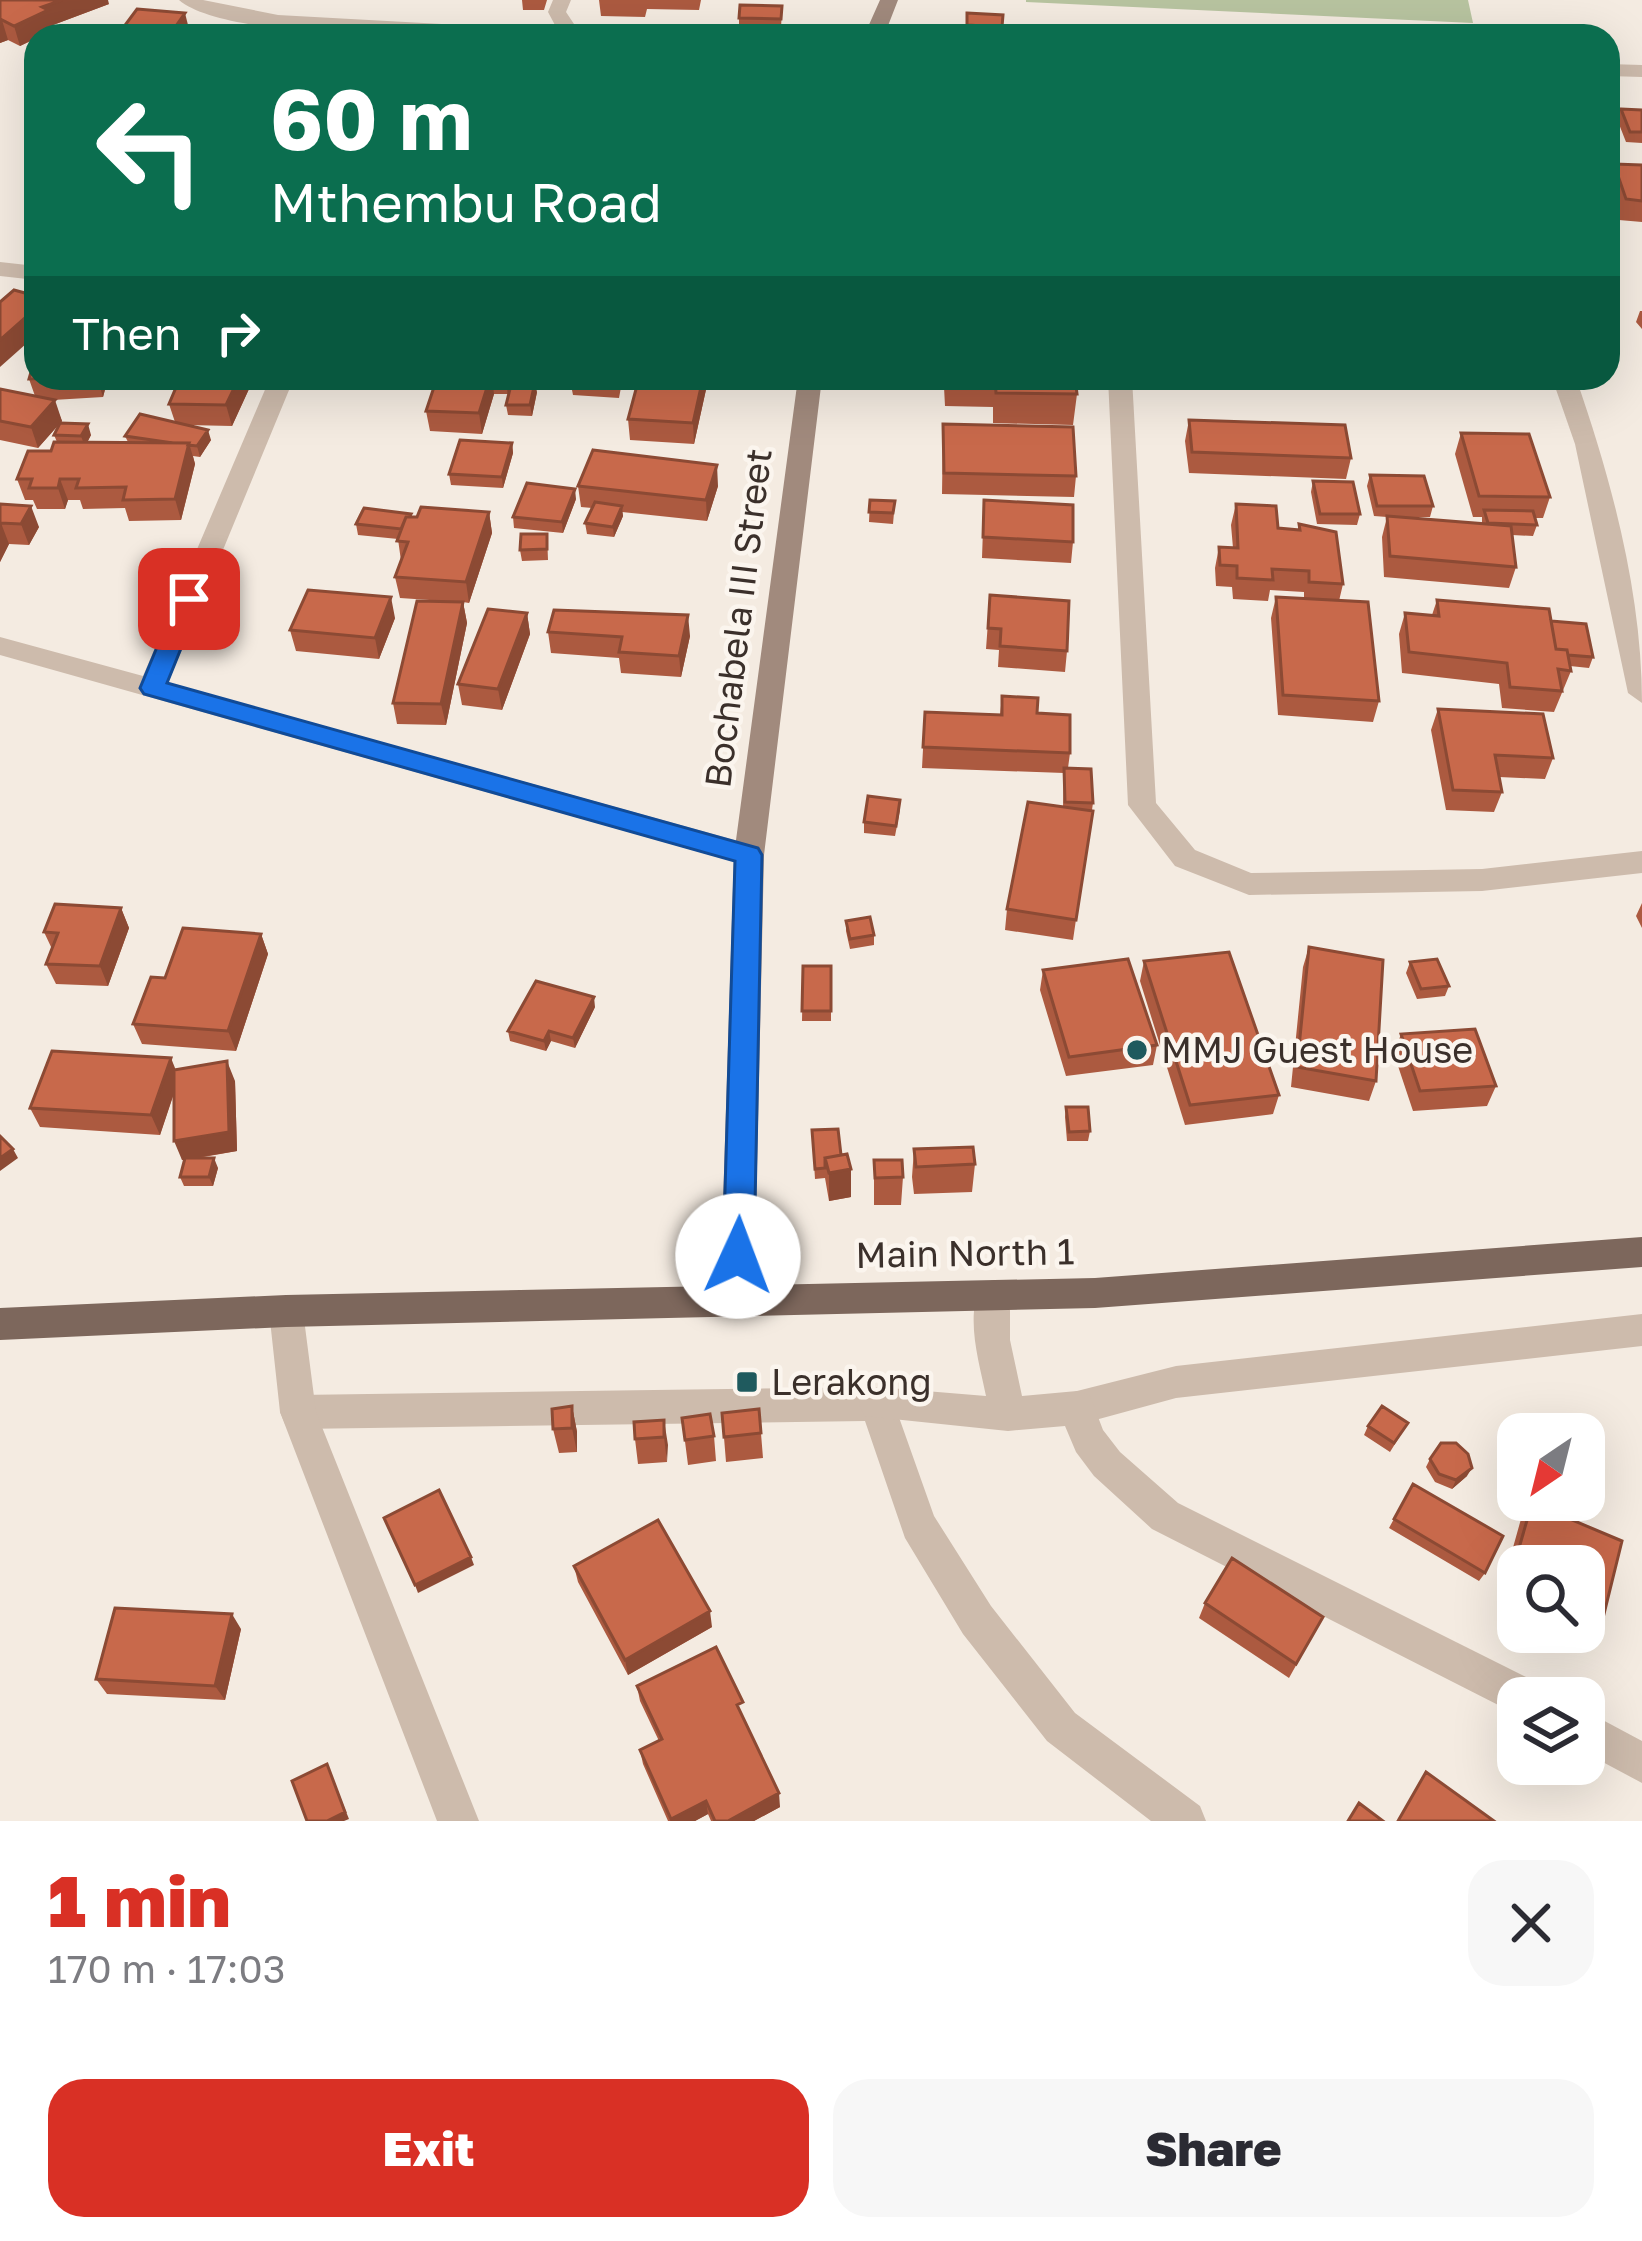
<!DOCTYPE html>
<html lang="en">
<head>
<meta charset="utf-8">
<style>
  body { margin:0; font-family:"Golos Text",sans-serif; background:#f7f7f7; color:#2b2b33; height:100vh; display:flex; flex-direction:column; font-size:45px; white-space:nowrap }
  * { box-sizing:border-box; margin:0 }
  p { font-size:39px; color:#7c7c81 }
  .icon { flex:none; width:66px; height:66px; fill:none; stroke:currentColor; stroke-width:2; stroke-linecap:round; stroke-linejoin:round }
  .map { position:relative; height:1821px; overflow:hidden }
  .side { display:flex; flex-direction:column; background:#fff; flex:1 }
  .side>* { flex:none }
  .top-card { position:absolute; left:24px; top:24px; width:1596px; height:366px; border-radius:36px; box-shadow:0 12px 48px #0002; background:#0b6e4f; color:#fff; overflow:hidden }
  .needle { width:78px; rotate:215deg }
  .buttons { position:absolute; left:1497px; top:1413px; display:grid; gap:24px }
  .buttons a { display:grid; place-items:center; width:108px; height:108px; border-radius:24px; background:#fff; box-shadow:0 12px 48px #0002; font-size:60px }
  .pin { position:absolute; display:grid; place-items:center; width:102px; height:102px; color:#fff; margin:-51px; border-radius:24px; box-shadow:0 6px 18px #0006 }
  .me { position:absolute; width:132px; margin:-66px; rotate:2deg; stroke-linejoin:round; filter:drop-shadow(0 0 9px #0008) }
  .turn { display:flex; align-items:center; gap:42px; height:252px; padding:0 48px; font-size:54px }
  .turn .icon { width:156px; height:156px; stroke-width:2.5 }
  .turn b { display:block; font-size:84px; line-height:102px }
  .then { display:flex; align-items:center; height:114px; padding:0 48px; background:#0003; gap:24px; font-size:45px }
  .round { display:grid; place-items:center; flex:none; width:126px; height:126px; border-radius:36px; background:#f7f7f7 }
  .head { display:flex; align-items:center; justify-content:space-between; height:204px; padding:0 48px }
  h1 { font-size:72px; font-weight:800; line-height:90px; color:#d93025 }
  .primary-button { display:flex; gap:24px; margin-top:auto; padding:24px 48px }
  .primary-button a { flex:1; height:138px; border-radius:36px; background:#d93025; color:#fff; font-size:48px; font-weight:800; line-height:138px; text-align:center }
  .primary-button a+a { background:#f7f7f7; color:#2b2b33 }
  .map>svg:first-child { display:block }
  .green { fill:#b8c4a0 }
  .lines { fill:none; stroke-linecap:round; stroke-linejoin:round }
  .lane { fill:#cdbbac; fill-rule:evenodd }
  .street { fill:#cdbbac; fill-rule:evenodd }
  .secondary { fill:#a18a7d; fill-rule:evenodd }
  .primary { fill:#7d675c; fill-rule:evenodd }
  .wall { fill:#ac5a40 }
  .shaded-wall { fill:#8c4a34 }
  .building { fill:#c8694b; stroke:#8c4a34; stroke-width:3 }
  .route { fill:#1a73e8; stroke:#114b97; stroke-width:3 }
  .poi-dot { fill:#1f5a5e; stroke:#fbf5ee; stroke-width:4.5 }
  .labels { text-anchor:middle; stroke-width:9; stroke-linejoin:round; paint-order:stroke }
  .street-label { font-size:36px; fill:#3b302b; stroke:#fbf5ee }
  .poi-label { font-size:36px; fill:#3b302b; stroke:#fbf5ee; text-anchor:start }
</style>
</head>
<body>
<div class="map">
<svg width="1642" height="1821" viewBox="0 0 1642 1821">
  <rect width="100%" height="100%" fill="#f4ebe1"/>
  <!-- green -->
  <path class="green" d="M1026,0H1468L1473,23L1026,2Z"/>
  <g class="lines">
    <!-- lane -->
    <path class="lane" d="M553,0H571L566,12L576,27L573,36H553L556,27L548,12Z
      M1642,1314V1346L1176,1398L1077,1425L1064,1420L1059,1408L1064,1396L1077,1391L1176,1366Z
      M877,1387L890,1392L934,1516L991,1606L1075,1713L1200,1806L1206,1821H1151L1047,1741L963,1634L905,1538L865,1421L298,1429L285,1424L280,1412L285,1400L298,1395Z"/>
    <!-- street -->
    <path class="street" d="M179,0H203L278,15L550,30L560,36C485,36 230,44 179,0Z
      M1608,64L1642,65V77L1608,76Z
      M0,262L36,266V280L0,276Z
      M270,378H294L168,683L749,844L759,847L764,855L759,863L749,866L0,655V637L143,676Z
      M1108,378H1132L1156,803L1195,850L1251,873L1482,869L1642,851V873L1482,891L1249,895L1175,866L1128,805Z
      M1552,378H1576C1612,482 1642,593 1642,703L1628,693L1575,444Z
      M993,1280L1005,1284L1010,1295V1340L1022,1396L1077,1391L1090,1396L1103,1430L1120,1452L1178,1503L1540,1684L1546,1698H1518V1715L1512,1712L1152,1529L1094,1476L1076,1452L1065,1426L1008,1431L864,1416L859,1404L864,1392L877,1387L986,1396C979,1361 965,1318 981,1284Z
      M286,1295L298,1300L303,1311L316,1412L479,1821H437L280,1412L269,1311L274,1300Z
      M1584,1710L1642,1741V1783L1584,1752Z"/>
    <!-- secondary -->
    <path class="secondary" d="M880,0H898L884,36H864Z
      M798,378H822L764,855L754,1300L749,1311L737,1315L725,1311L720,1300L734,855Z"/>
    <!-- primary -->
    <path class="primary" d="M1642,1237V1267L1095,1308L286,1327L0,1340V1308L286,1295L1095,1278Z"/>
  </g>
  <!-- wall -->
  <path class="wall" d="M0,0L109,4L53,25L54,30L20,46L8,40L0,43Z
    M522,0H547L544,10H523Z
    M599,0H701L699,10L647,9L645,17L601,16Z
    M782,6L781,29L739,28V18Z
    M967,13L1003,15L1001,36L966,35Z
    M1621,109L1642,110V143L1626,142L1617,119Z
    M1614,164L1642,165V222L1619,220L1608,185Z
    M1640,311H1642V329L1636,322Z
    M36,378H114L113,382H107L103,397L53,400L62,421L61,423L91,435L87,442H128L125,436L175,422L169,404L180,378H254L232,426L187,425L211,440L200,457L193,456L195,464L181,520L129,521L125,508L83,509L80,500H68L65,509H37L33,500H25L17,479L51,451L57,442L54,435L60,423L38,448L0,440V389L35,396L29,379Z
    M437,378H513L508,394H494L482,434L430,431L426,411Z
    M639,378H707V385L694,444L630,440L628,419Z
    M921,378H1075L1077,394L1073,425L993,423V407L945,406L944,387H921Z
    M622,382L619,398L573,395L571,385Z
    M537,392L532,416L508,415L506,405Z
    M1189,420L1351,458L1346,479L1189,473L1185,441Z
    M943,424L1076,476L1074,497L942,494Z
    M1461,433L1550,497L1543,518H1535L1537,525L1533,536L1512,535L1516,567L1509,588L1384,577L1382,537L1387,517L1374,516L1367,486L1370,475L1433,506L1430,517H1390L1482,524V517H1473L1455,454Z
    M512,443L513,453L503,488L451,485L449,474Z
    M1313,481L1360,514L1357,525L1317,524L1311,492Z
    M578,486H718L707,521L622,512L623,516L614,537L587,534L585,523L592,508L581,507Z
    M576,499L563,533L514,528L513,517Z
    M870,500L895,501L893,524L869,522Z
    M984,500L1073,542L1071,563L982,558Z
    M0,504L39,527L29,545L9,544L0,562Z
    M1236,504L1278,528L1298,530L1299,524L1343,584L1339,601L1379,701L1373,722L1278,715L1271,618L1276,597L1304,598V592L1270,590L1268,601L1233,599L1232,587L1216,586L1215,568L1219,547L1233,548L1231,525Z
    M489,512L492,533L469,603L463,602L467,623L446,725L397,724L393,703L459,602L400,598L395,577L401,561L398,539L358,535L356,524L411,514L412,517Z
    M547,534L548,560L522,561L520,550Z
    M990,595L1067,651L1065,672L998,667L999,650L986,649Z
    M1437,600L1551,622L1593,657L1589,668L1570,666L1571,671L1554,712L1502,708L1499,684L1402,673L1399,634L1405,613L1432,615Z
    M527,613L530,634L502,710L462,705L458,684Z
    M395,618L379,659L296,651L290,630Z
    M548,632L690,636L681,677L621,673L619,658L551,653Z
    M1002,696L1037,713L1070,753L1068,768L1093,803L1073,940L1005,930L1007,909L1063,807L1064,773L922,768L925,712L1000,715Z
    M1438,709L1553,758L1545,779L1499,777L1502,792L1494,812L1446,810L1431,730Z
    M900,810L895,836L864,833V822Z
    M1642,903V928L1636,916Z
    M121,908L129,928L108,986L56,984L46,964L52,949L44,932Z
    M846,921L874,935V945L850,949L846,931Z
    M261,934L268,954L236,1051L142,1044L133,1024L165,978Z
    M1309,947L1376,1081L1369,1101L1291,1087L1303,967Z
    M1144,961L1279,1095L1273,1114L1185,1125L1140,981Z
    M1410,962L1449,986L1445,996L1417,999L1406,973Z
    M803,966H831V1021H802Z
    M1043,970L1157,1045L1153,1065L1066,1076L1040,990Z
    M595,1007L575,1048L551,1041L546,1051L510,1041L508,1031Z
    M1401,1034L1496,1086L1487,1106L1413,1111L1394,1054Z
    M175,1070L235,1081L237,1151L198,1158L218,1168L213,1186H184L180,1177L184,1160H182L174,1093L160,1135L40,1127L30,1108Z
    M1066,1107L1090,1131L1088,1141H1067L1065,1117Z
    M812,1130L841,1155L851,1169V1197L829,1201L825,1178L815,1179Z
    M914,1149L975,1164L972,1192L914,1194L912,1177Z
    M874,1160L903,1177L901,1205H874Z
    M572,1406L577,1432V1452L559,1453L553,1429Z
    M759,1409L763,1458L726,1462L722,1413Z
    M682,1418L714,1436L716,1461L688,1465Z
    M664,1420L667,1462L638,1464L635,1439Z
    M1408,1423L1390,1452L1364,1435L1368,1426Z
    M1430,1459L1467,1476L1452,1489L1435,1482L1426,1467Z
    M1413,1484L1485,1573L1479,1581L1389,1528Z
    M1532,1503L1622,1541L1601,1626L1589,1641L1568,1632H1584V1566H1518V1610L1498,1601L1521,1519Z
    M574,1566L712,1627L628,1675L578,1582Z
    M1205,1603L1323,1617L1289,1678L1199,1618Z
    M241,1629L225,1700L107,1694L96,1679Z
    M637,1686L744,1717H743L780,1807L754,1821H711L708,1814L695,1821H668L643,1764L640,1750L659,1741L640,1701Z"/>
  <!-- shaded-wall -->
  <path class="shaded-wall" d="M62,0H108L109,4L53,25L54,30L41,36H36V38L20,46L14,26L42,7Z
    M185,13L190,33L188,36H169Z
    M2,20L8,40L0,43V21Z
    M36,308V335L0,367V340Z
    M97,378H106L107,382L103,397Z
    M239,378H254L232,426L226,405Z
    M490,378H492L494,394L482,434L479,413Z
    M505,378H513L508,394Z
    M703,378H707V385L694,444L693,423Z
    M535,382L537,392L532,416L530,405Z
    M55,400L62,421L38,448L31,427Z
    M88,424L91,435L85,447L81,436Z
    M208,430L211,440L200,457L197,446Z
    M189,443L195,464L181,520L175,499Z
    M512,443L513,453L503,488L502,477Z
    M717,465L718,486L707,521L706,500Z
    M60,479L68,500L65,509L58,488Z
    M575,489L576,499L563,533L562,522Z
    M31,506L39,527L29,545L21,524Z
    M622,506L623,516L614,537L613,527Z
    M489,512L492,533L469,603L466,582Z
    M1,523L9,544L0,562V526Z
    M391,597L395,618L379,659L375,638Z
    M463,602L467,623L446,725L441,704Z
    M527,613L530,634L502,710L498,689Z
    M688,615L690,636L681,677L679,656Z
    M121,908L129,928L108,986L100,966Z
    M261,934L268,954L236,1051L228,1031Z
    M594,997L595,1007L575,1048L573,1038Z
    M549,1031L551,1041L546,1051L544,1041Z
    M171,1058L179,1078L160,1135L151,1115Z
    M227,1061L235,1081L237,1151L182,1160L174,1141Z
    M13,1149L18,1158L0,1171V1158Z
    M214,1158L218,1168L213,1186L209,1177Z
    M851,1169V1197L829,1201V1173Z
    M572,1406L577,1432V1452L572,1428Z
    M664,1420L668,1445L667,1462L664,1437Z
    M1472,1468L1467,1476L1452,1489L1456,1480Z
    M471,1557L474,1565L418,1593L415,1585Z
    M710,1611L712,1627L628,1675L625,1660Z
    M232,1614L241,1629L225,1700L215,1686Z
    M327,1764L349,1819L344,1821H327Z
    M779,1793L780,1807L754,1821H728Z
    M706,1801L708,1814L695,1821H671V1819Z"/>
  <!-- building -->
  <path class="building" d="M0,0H62L42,7L48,10L14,26L2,20L0,21Z
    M740,5L782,6L781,19L739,18Z
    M137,9L185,13L169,36H117Z
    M967,13L1003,15L1002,27L967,25Z
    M1621,109L1642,110V132H1630Z
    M1614,164L1642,165V201L1626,199Z
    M14,290L36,296V308L0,340V302Z
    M36,355V378H60L29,379Z
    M180,378H239L226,405L169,404Z
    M437,378H490L479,413L426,411Z
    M573,378H620L618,387L571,385Z
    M639,378H703L693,423L628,419Z
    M995,378H1075L1077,394L996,393Z
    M512,381L535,382L530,405H506Z
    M0,389L55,400L31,427L0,421Z
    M140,414L208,430L197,446L188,445L189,443H173L125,436Z
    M1189,420L1345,425L1351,458L1192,452Z
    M60,423L88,424L81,436L54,435Z
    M943,424L1073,427L1076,476L944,473Z
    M1461,433L1529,434L1550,497L1479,496Z
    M460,440L512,443L502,477L449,474Z
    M54,442L189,443L175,499L123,500L126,487L76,488L79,479H60L58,488H29L32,479H17L28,451H51Z
    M593,450L717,465L706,500L578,486Z
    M1370,475L1424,476L1433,506H1377Z
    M1313,481L1353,482L1360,514H1320Z
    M527,483L575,489L562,522L513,517Z
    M870,500L895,501L893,513L869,512Z
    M984,500L1073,505V542L983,537Z
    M595,502L622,506L613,527L585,523Z
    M0,504L31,506L21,524L1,523L0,526Z
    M1236,504L1276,506L1278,528L1300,530L1299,524L1336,532L1343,584L1309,582V571L1272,569L1273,580L1237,578V566L1220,565L1219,547L1238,548Z
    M421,507L489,512L466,582L395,577L408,542L397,541L406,517H417Z
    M364,508L411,514L409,517H406L401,529L356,524Z
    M1484,510L1533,511L1537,525L1488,523Z
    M1387,516L1511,526L1516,567L1390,556Z
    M521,534H547V549L520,550Z
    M308,590L391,597L375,638L290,630Z
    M990,595L1069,601L1067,651L1000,646L1001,629L988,628Z
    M1276,597L1368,602L1379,701L1283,695Z
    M1437,600L1549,609L1556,649L1567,650L1571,671L1558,669L1562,691L1510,687L1507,663L1409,652L1405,613L1439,616Z
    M417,601L463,602L441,704L393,703Z
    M488,609L527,613L498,689L458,684Z
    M554,610L688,615L679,656L619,652L622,637L548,632Z
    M1551,621L1586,624L1593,657L1568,655L1567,650L1556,649Z
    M1002,696L1038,698L1037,713L1070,715V753L923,747L925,712L1002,715Z
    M1438,709L1543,714L1553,758L1495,755L1502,792L1453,790Z
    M1064,768L1091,769L1093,803L1065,802Z
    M868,796L900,800L896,826L864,822Z
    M1028,802L1093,811L1076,920L1007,909Z
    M55,904L121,908L100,966L46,964L58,933L44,932Z
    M870,917L874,935L850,939L846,921Z
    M183,928L261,934L228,1031L133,1024L151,977L165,978Z
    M1309,947L1383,960L1376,1081L1297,1067Z
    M1229,952L1279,1095L1190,1105L1144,961Z
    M1128,959L1157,1045L1069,1057L1043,970Z
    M1437,959L1449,986L1421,989L1410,962Z
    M803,966H831V1011H802Z
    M536,981L594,997L573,1038L549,1031L544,1041L508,1031Z
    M1475,1029L1496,1086L1420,1091L1401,1034Z
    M52,1051L171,1058L151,1115L30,1108Z
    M227,1061L229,1132L174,1141V1070Z
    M1066,1107H1088L1090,1131L1069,1132Z
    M838,1129L841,1155L825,1158V1168L815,1169L812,1130Z
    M0,1136L13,1149L0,1158Z
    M973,1147L975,1164L916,1167L914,1149Z
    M847,1154L851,1169L829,1173L825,1158Z
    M185,1158H214L209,1177H180Z
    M874,1160H902L903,1177L875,1178Z
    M572,1406V1428L553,1429L552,1409Z
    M1382,1406L1408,1423L1394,1443L1368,1426Z
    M759,1409L761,1433L724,1437L722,1413Z
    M710,1414L714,1436L685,1440L682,1418Z
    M664,1420V1437L635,1439L634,1422Z
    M1441,1443H1456L1468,1454L1472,1468L1456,1480L1439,1474L1430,1459Z
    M1413,1484L1503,1536L1485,1573L1394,1519Z
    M439,1490L471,1557L415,1585L384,1518Z
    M1532,1503L1622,1541L1601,1626L1584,1618V1566H1518V1590L1508,1586Z
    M658,1520L710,1611L625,1660L574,1566Z
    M1232,1558L1323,1617L1296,1664L1205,1603Z
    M115,1608L232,1614L215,1686L96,1679Z
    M716,1647L743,1702L737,1705L779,1793L728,1821H715L706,1801L671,1819L640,1750L662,1739L637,1686Z
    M327,1764L345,1812L327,1821H307L292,1781Z
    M1426,1772L1494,1821H1398Z
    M1359,1803L1383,1821H1348Z"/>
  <!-- route -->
  <path class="route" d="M189,591L201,599L167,683L758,848L762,855L754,1256L749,1265L738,1269L727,1265L723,1256L735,861L144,694L140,688L177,599Z"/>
  <!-- markers -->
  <g class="poi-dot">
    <circle cx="1137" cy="1050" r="12"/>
    <rect x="735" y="1370" width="24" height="24" rx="6"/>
  </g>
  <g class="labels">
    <!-- street labels -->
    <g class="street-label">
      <text transform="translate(738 618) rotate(-83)" y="13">Bochabela III Street</text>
      <text transform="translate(965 1253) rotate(-1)" y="13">Main North 1</text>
    </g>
    <!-- poi labels -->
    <g class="poi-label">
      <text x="1161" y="1063">MMJ Guest House</text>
      <text x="771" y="1395">Lerakong</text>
    </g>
  </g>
</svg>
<div class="buttons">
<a><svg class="needle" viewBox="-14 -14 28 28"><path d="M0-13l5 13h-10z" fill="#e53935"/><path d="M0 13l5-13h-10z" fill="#7c7c81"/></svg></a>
<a><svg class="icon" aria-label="search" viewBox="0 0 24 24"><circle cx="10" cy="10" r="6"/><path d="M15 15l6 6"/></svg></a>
<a><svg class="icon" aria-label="layers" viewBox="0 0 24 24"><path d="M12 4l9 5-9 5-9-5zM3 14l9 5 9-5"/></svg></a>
</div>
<div class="pin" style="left:189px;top:599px;background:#d93025"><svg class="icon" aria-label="arrive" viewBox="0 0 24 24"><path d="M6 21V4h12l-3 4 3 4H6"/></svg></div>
<svg class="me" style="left:738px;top:1256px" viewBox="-20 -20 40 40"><circle r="19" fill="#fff"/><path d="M0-13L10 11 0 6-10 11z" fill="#1a73e8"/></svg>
<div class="top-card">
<div class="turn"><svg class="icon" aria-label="left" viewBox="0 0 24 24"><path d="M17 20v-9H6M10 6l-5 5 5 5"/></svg><div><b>60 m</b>Mthembu Road</div></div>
<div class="then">Then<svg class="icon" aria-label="right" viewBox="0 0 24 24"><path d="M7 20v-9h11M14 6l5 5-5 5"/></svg></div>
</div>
</div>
<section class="side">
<div class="head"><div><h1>1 min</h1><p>170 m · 17:03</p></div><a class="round"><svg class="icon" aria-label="close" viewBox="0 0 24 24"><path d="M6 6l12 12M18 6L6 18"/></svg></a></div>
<div class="primary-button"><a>Exit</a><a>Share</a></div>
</section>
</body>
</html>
